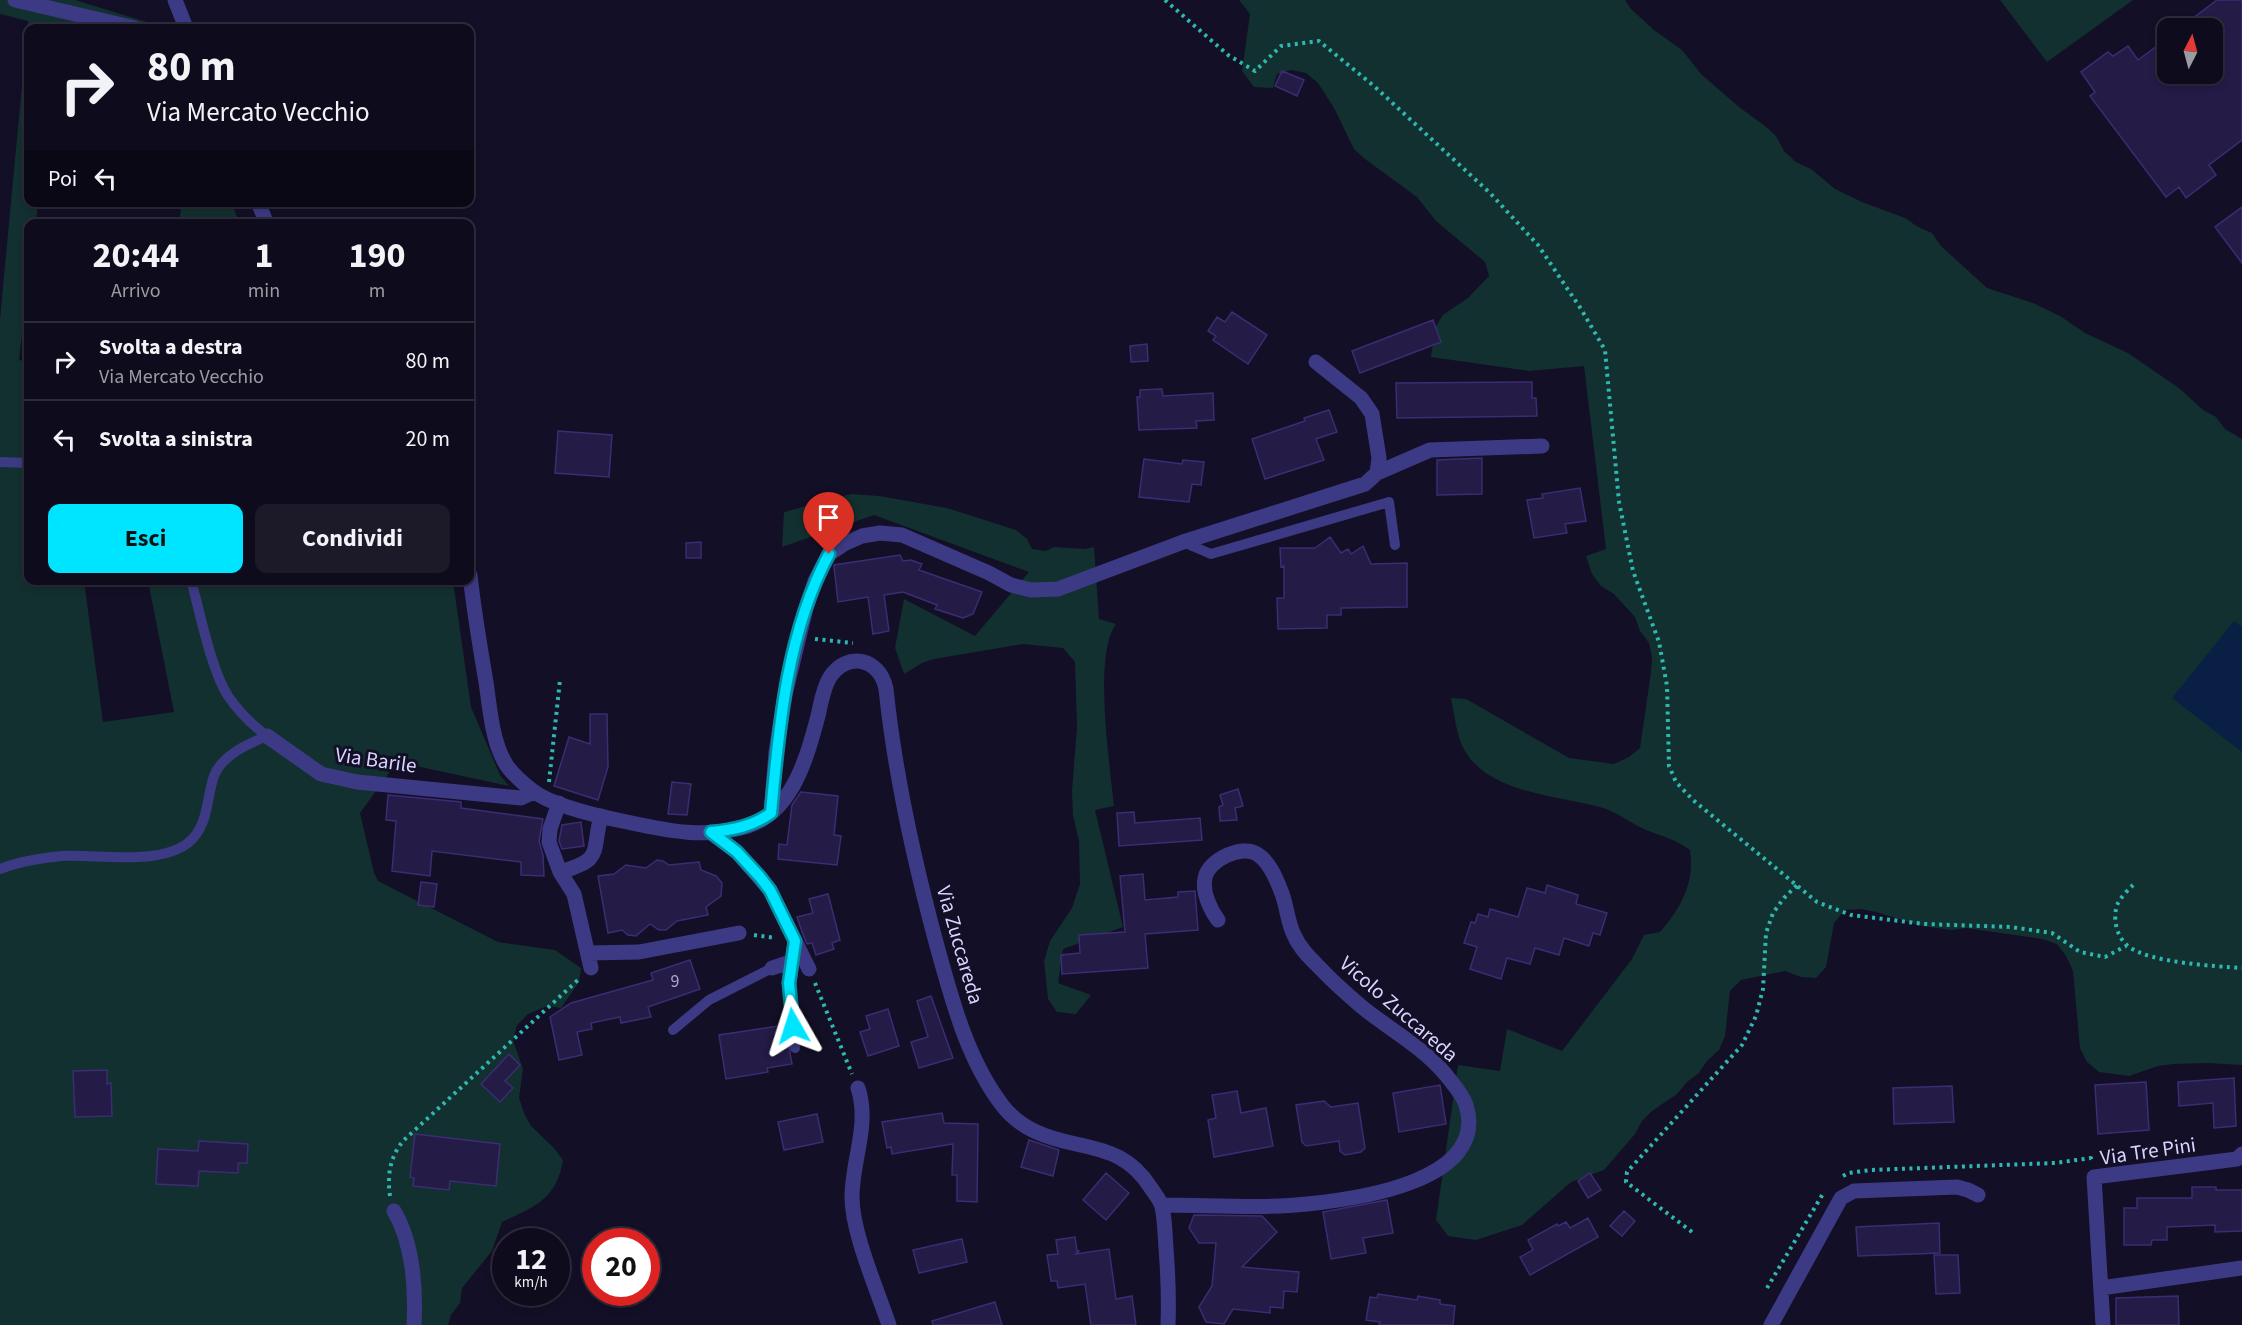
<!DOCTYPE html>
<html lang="it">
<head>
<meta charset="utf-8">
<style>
  body { margin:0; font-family:"Source Sans 3",sans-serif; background:#1c1929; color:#f1f3f6; height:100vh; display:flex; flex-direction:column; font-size:22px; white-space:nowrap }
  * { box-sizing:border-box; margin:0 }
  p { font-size:20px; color:#9b9ba3 }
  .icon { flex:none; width:33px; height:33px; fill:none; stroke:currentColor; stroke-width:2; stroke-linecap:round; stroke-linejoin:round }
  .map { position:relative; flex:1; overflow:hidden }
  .panel { position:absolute; left:24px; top:219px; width:450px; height:366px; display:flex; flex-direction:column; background:#0e0b1c; border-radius:12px; box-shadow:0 3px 9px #0003,0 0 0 2px #2e2b3b }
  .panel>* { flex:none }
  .hud { position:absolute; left:24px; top:24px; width:450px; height:183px; border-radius:12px; box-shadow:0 3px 9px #0003,0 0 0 2px #2e2b3b; background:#0e0b1c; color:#f1f3f6; overflow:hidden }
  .needle { width:39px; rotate:6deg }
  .controls { position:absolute; left:2157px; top:18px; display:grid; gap:12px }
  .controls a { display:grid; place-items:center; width:66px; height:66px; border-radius:12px; background:#0e0b1c; box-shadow:0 3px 9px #0003,0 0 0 2px #2e2b3b; font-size:30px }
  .speed { position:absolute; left:492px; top:1228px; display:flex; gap:12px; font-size:30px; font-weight:700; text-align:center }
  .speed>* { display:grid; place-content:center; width:78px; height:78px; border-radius:50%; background:#0e0b1c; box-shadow:0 3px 9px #0003,0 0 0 2px #2e2b3b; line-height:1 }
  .speed small { font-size:15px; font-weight:400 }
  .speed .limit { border:9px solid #d22; background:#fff; color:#111 }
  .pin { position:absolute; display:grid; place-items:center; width:51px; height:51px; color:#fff; margin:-62px -26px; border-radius:50% 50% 50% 0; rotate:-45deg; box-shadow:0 0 6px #0007 }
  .pin .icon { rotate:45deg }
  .me { position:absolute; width:66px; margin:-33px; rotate:354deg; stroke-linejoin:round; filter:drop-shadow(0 0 4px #0008) }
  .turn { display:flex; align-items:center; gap:21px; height:126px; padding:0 24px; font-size:27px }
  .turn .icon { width:78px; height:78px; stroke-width:2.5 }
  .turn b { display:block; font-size:42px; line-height:51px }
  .then { display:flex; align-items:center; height:57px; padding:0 24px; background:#0003; gap:12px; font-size:22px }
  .eta { display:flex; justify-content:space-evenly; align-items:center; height:102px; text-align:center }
  .eta b { font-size:36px; font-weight:700; line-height:42px }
  .button { display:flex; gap:12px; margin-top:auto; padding:12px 24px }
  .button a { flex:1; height:69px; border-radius:12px; background:#00e5ff; color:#111; font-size:24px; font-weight:700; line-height:69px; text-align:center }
  .button a+a { background:#1c1929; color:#f1f3f6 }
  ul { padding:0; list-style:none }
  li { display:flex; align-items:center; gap:18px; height:78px; padding:0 24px; border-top:2px solid #2e2b3b }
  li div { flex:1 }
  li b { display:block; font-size:22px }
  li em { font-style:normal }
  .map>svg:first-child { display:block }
  .green { fill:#12302f }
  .water { fill:#0a1f44 }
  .building { fill:#241b47; stroke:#3b2d73; stroke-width:1.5 }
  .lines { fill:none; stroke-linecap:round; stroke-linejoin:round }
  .path { stroke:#2fb8b0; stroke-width:4; stroke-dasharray:3 4.5; stroke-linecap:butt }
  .service { stroke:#3d3a85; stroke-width:10 }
  .pedestrian { stroke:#3d3a85; stroke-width:15 }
  .minor { stroke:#3d3a85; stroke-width:15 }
  .route-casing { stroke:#0095a6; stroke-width:15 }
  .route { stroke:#00e5ff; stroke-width:10 }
  .labels { text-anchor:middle; stroke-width:6; stroke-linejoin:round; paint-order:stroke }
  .number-label { font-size:18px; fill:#aca6d1 }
  .street-label { font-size:21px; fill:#d9d4ff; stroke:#130f26 }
</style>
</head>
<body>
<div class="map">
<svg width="2242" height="1325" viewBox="0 0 2242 1325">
  <rect width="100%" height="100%" fill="#130f26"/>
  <!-- green -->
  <path class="green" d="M0,0H75L160,26L161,28H67L60,27L59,28H28V202L38,203L36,223L28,224V283L19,360L28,362V580L84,581L103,722L174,712L148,581H453L471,707L500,775L509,786L397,762L360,813L374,873L378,881L498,942L555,950L581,968L579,982L561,1008L547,1006L528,1014L517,1025L513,1040L523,1069L519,1098L524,1113L531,1126L554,1148L563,1160C557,1199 534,1207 502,1222L492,1251L462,1288L460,1303L451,1315L448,1325H0V319L28,21L0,14Z
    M1239,0H1625L1631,9L1654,30L1682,50L1701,74L1739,107L1765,126L1776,136L1784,151L1796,162L1811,169L1835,189L1862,202L1905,218L1918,227L1932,233L1941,246L1987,288L2033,303L2060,316L2085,333L2128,353L2179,388L2203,410L2216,417L2225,429L2242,439V1065L2207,1063L2173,1064L2158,1066L2129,1076L2099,1072L2087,1062L2080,1048L2073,971L2066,956L2057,944L2042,939L1966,928L1952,930L1922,926L1876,912L1861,909L1845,910L1834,923L1826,967L1816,978L1801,977L1785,971L1741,980L1730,991L1725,1036L1719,1050L1707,1061L1699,1073L1687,1082L1677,1094L1652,1111L1642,1121L1635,1134L1604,1170L1571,1182L1522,1225L1476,1240L1448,1236L1436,1220L1458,1065L1500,1071L1507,1029L1562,1051L1632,959L1644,935L1660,932C1681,908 1695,882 1690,850C1675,839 1660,836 1644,829C1630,823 1617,812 1603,808C1558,795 1482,794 1461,743C1456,730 1454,713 1451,698L1466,699L1569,758L1614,764L1629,757L1640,748L1651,672L1652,657L1649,643L1640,631L1635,617L1614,594L1601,586L1592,574L1586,556L1606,549L1584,366L1529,371L1431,357L1435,328L1443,315L1468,298L1489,276L1485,262L1436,221L1417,197L1365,159L1354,149L1334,108L1318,83L1306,73L1291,70L1277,74L1273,88L1254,87L1242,71L1250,14Z
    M2000,0H2133L2047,62Z
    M182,202L231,203L240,223H179Z
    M851,494L879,496L947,508L1016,530L1027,539L1032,549L1046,551L1054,547L1085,549L1094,547L1099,619L1116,624C1093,655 1110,766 1114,806L1095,810L1123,927L1063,949L1058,983L1091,995L1076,1014L1057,1012L1048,999L1044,961L1050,941L1072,908L1080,884L1079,841L1073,815L1072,791L1077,727L1075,662L1063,648L1023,644L934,659L922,663L904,674L895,648L904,599L975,636L1029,572L874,515L782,547L784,512Z"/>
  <!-- water -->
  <path class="water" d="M2234,621L2242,627V752L2172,698Z"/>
  <!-- building -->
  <path class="building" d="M2217,0H2242V140L2209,165L2216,175L2186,198L2179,187L2166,197L2090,96L2095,92L2081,72L2108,52L2113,56L2128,46L2138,60L2168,38V74H2212V28H2180Z
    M1282,71L1304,80L1297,96L1275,86Z
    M2242,207V263L2215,227Z
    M1232,312L1267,335L1248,364L1213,340L1216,336L1208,331L1217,317L1225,322Z
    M1433,320L1441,342L1360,373L1352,351Z
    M1147,344L1148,361L1131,362L1130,346Z
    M1532,382V398H1536L1537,416L1397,418L1396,383Z
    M1162,389L1163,396L1213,393L1214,420L1196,421L1197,428L1139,430L1137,397H1140V390Z
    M1329,410L1337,432L1316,439L1324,460L1265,479L1252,439L1305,421L1304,418Z
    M558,431L612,435L609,477L555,473Z
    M1482,458V494L1437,495V460Z
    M1144,459L1182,464L1183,460L1204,462L1201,485L1192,484L1189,502L1139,497Z
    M1580,488L1586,521L1565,524L1567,533L1534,538L1527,500L1543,498L1542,494Z
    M820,515L838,519L834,536L816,531Z
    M1330,537L1341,553L1348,549L1351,554L1363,546L1371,564L1407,563V607L1341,608V615H1327V628L1278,629L1277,598H1284V566L1281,567L1280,548H1315Z
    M701,542V558H686V543Z
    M900,555L903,561L911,560L922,564L919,570L982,592L973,614L963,618L935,609L937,605L903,592L884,595L889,631L873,634L868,597L838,602L834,567V565Z
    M590,714H607L608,767L598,800L554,786L569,737L590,744Z
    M672,782L691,784L687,815L668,814Z
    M1238,789L1243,806L1235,808L1237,820L1220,821L1219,807L1223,805L1220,795Z
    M801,792L838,796L834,835L841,836L837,865L778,859L779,844L787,845L792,805Z
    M388,795L461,802V808L543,819L539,841L543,855L544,876L521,875V862L432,851L430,876L392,871L396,821L386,820Z
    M1134,812L1135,823L1200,818L1202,840L1119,846L1117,813Z
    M581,822L584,846L562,849L559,841L562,825Z
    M657,860L663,861L669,865L699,862L701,870L716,876L722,883L721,896L706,907L708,915L677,921L666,930H659L650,924L636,936L628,935L622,930L608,933L598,876L614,874L626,865L646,868Z
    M1143,874L1145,900L1178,897V892L1195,891L1198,930L1145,934L1148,968L1062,974L1061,955L1080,953L1079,935L1125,932L1120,876Z
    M421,882L437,884L434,907L418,905Z
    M1547,885L1578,895L1576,904L1607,913L1600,935L1593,933L1589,946L1564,938L1559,955L1535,948L1530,964L1507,958L1501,979L1470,969L1477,947L1464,943L1471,922L1475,923L1478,914L1488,917L1490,909L1518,917L1527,888L1545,893Z
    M828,894L840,940L832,943L834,949L816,955L812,943L807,944L804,937L797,917L813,913L809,899Z
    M690,960L700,989L648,1007L651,1017L621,1023L620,1017L591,1023L592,1029L577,1032L582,1055L559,1060L550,1017L571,1003L653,980L651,973Z
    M931,996L953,1058L919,1068L911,1042L928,1037L917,1001Z
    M888,1009L899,1046L868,1056L860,1032L870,1029L866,1016Z
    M785,1025L792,1064L767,1068L768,1072L726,1079L719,1035Z
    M509,1054L520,1065L505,1081L513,1088L500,1102L481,1084Z
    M107,1070V1084L111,1083L112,1116L75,1117L73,1071Z
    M2234,1078L2236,1126L2214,1128L2213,1103L2179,1106L2178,1082Z
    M2146,1082L2149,1130L2098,1134L2095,1085Z
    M1440,1085L1446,1124L1399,1132L1393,1093Z
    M1952,1086L1954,1122L1894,1124L1893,1088Z
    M1237,1091L1241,1113L1266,1108L1273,1146L1214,1157L1208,1120L1216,1118L1212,1095Z
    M1324,1101L1331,1107L1358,1103L1365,1148L1361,1152L1345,1155L1340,1151L1339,1141L1306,1146L1302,1142L1296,1105Z
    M942,1113L944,1123L978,1124L977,1202L957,1201V1175H952L953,1144L892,1154L891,1147L887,1148L882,1122Z
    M817,1114L823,1142L784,1150L778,1122Z
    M415,1134L500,1144L496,1186L450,1181L449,1190L413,1186L414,1178L410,1177Z
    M1029,1140L1059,1150L1053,1176L1021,1167Z
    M199,1141L248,1144L247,1163H238V1173L199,1171L198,1186L156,1184L158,1149L198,1151Z
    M1106,1173L1129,1193L1106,1220L1083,1200Z
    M1590,1173L1601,1190L1588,1198L1578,1181Z
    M2192,1187H2216V1190H2242V1231L2215,1232V1225L2167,1227V1240H2152L2151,1245H2124V1208H2137V1198H2192Z
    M1387,1200L1393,1233L1363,1238L1366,1253L1331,1259L1323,1212Z
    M1624,1211L1635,1221L1622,1236L1610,1226Z
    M1194,1215L1262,1216L1277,1232L1242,1267L1299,1272L1297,1292L1284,1291L1283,1308L1270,1307V1313L1233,1309L1224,1324L1206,1322L1199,1307L1212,1286L1216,1243H1199L1189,1228Z
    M1588,1218L1598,1237L1530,1275L1520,1257L1533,1250L1528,1240L1557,1224L1558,1226L1566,1222L1570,1228Z
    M1939,1223L1940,1253L1858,1256L1856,1227Z
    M1075,1237L1077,1251H1079L1076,1254L1109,1249L1116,1299L1132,1296L1136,1325H1091L1085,1284L1058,1288L1057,1281H1051L1047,1255L1058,1254L1056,1240Z
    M962,1239L967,1262L919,1273L913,1250Z
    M1934,1255H1958L1960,1293L1936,1294Z
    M1378,1294L1417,1300L1418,1296L1440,1300V1304L1455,1306L1453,1325H1379L1380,1322L1366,1320L1370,1297L1377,1298Z
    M2178,1296L2179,1325H2116V1298Z
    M995,1302L1002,1325H933L932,1321Z"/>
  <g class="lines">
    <!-- path -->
    <path class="path" d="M1165,0L1228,55L1255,71L1281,46L1319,41L1374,86L1490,193L1538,245L1581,309L1605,350L1619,502L1633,571L1659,642L1667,686L1669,766L1676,782L1693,800L1817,902L1851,915L1924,924L2011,927L2052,933L2080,952L2105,957L2126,946
      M815,639L853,643
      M549,782L560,680
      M2133,885C2128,890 2121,897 2118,903C2112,916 2116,937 2128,946C2149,963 2215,966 2242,968
      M754,935L776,938
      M815,983L852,1074
      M1843,1176L1848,1173L1871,1170L2055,1163L2091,1158V1162
      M390,1196C387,1175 390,1156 404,1140L579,979
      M1692,1232L1626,1182L1627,1172L1742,1045L1756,1016L1763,989L1766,933L1773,913L1784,898L1798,884
      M1767,1288L1824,1192"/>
    <!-- service -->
    <path class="service" d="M0,462L28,463
      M1183,542L1211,554L1389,502L1395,545
      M191,580C200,612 211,670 228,696C239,712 252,725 267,736
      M0,869C20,861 41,858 62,856C99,854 157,866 188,843C209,826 206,799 214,776C222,755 248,744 267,736
      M789,983L795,1048
      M673,1030L709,1000L772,968"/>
    <!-- pedestrian -->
    <path class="pedestrian" d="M559,803L550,829L549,842L560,872L574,894L591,968
      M560,872C604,859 591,854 601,816
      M795,941L809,969
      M588,953L639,952L739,933"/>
    <!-- minor -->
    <path class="minor" d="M15,0L135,28
      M175,0L186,28
      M258,202L267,224
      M1377,473L1430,450L1542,446
      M470,575C474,611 480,647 486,682C490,709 492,743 507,766C513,774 525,785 533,791C553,806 602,817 627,822C668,831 707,839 748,826C793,811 807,757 818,716C821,703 823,688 830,677C847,651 880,658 886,689C895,776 914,861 937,946C952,1000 967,1059 1002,1105C1020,1129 1047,1138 1076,1144C1110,1151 1132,1158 1151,1188C1155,1194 1161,1201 1162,1207C1165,1220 1165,1235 1166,1248C1168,1274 1169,1299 1168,1325
      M267,736L321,774L357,782L521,798L534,792
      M771,813L776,752L785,695L806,608L815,581L829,554L844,544L862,536L880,533L902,535L989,573L1011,585L1031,590L1058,589L1183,542L1365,484L1377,473L1379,458L1372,414L1361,398L1316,362
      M711,833L737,852L770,890L795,941L789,983
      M772,968L793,961
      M858,1088C870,1125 852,1160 852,1197C852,1233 877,1289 889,1325
      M1162,1205C1210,1205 1259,1209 1307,1204C1357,1199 1490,1181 1466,1105C1463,1095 1453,1084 1446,1075C1423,1047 1389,1029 1362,1007C1348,995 1334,983 1322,970C1311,959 1300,949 1294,935C1287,921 1287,905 1281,891C1276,878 1269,861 1257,854C1242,844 1208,860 1205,878C1202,892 1210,909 1218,920
      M394,1211C413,1243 416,1289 414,1325
      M2101,1288L2242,1268
      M1771,1325L1841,1198L1854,1191L1957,1187L1968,1190L1978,1195
      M2103,1325L2094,1177L2237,1159L2242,1154"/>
  </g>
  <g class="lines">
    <!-- route casing -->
    <g class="route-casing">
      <path id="route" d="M793,1026L789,983L795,941L770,890L760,877L737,852L711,832C733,830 753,826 771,813C779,726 787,632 829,554"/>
    </g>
    <!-- route -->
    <use href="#route" class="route"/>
  </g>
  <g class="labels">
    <!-- number labels -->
    <g class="number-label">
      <text x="675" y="987">9</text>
    </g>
    <!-- street labels -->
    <g class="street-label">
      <text transform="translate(376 760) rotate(8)" y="7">Via Barile</text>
      <text transform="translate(960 945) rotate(74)" y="7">Via Zuccareda</text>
      <text transform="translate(1399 1009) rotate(41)" y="7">Vicolo Zuccareda</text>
      <text transform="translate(2148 1151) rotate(-8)" y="7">Via Tre Pini</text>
    </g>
  </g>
</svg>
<div class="controls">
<a><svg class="needle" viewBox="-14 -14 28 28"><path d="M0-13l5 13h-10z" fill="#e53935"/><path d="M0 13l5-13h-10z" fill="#9b9ba3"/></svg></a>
</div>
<div class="speed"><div>12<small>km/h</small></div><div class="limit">20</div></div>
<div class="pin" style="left:829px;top:554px;background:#d93025"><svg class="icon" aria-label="arrive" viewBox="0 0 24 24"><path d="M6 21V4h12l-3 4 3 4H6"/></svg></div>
<svg class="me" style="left:793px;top:1026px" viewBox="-20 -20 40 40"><path d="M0-17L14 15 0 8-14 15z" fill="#00e5ff" stroke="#fff" stroke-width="4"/></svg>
<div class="hud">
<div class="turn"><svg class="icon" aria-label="right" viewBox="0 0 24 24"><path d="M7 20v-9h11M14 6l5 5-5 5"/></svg><div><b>80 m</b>Via Mercato Vecchio</div></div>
<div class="then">Poi<svg class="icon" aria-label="left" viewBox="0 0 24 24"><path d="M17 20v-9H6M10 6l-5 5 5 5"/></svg></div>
</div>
<section class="panel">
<div class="eta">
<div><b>20:44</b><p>Arrivo</p></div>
<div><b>1</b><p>min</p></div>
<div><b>190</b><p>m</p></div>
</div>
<ul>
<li><svg class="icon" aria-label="right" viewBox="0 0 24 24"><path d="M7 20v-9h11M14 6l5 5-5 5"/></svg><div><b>Svolta a destra</b><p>Via Mercato Vecchio</p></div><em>80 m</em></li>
<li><svg class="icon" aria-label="left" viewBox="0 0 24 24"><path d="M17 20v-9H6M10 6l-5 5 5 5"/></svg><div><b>Svolta a sinistra</b></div><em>20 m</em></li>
</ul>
<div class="button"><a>Esci</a><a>Condividi</a></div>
</section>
</div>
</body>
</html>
